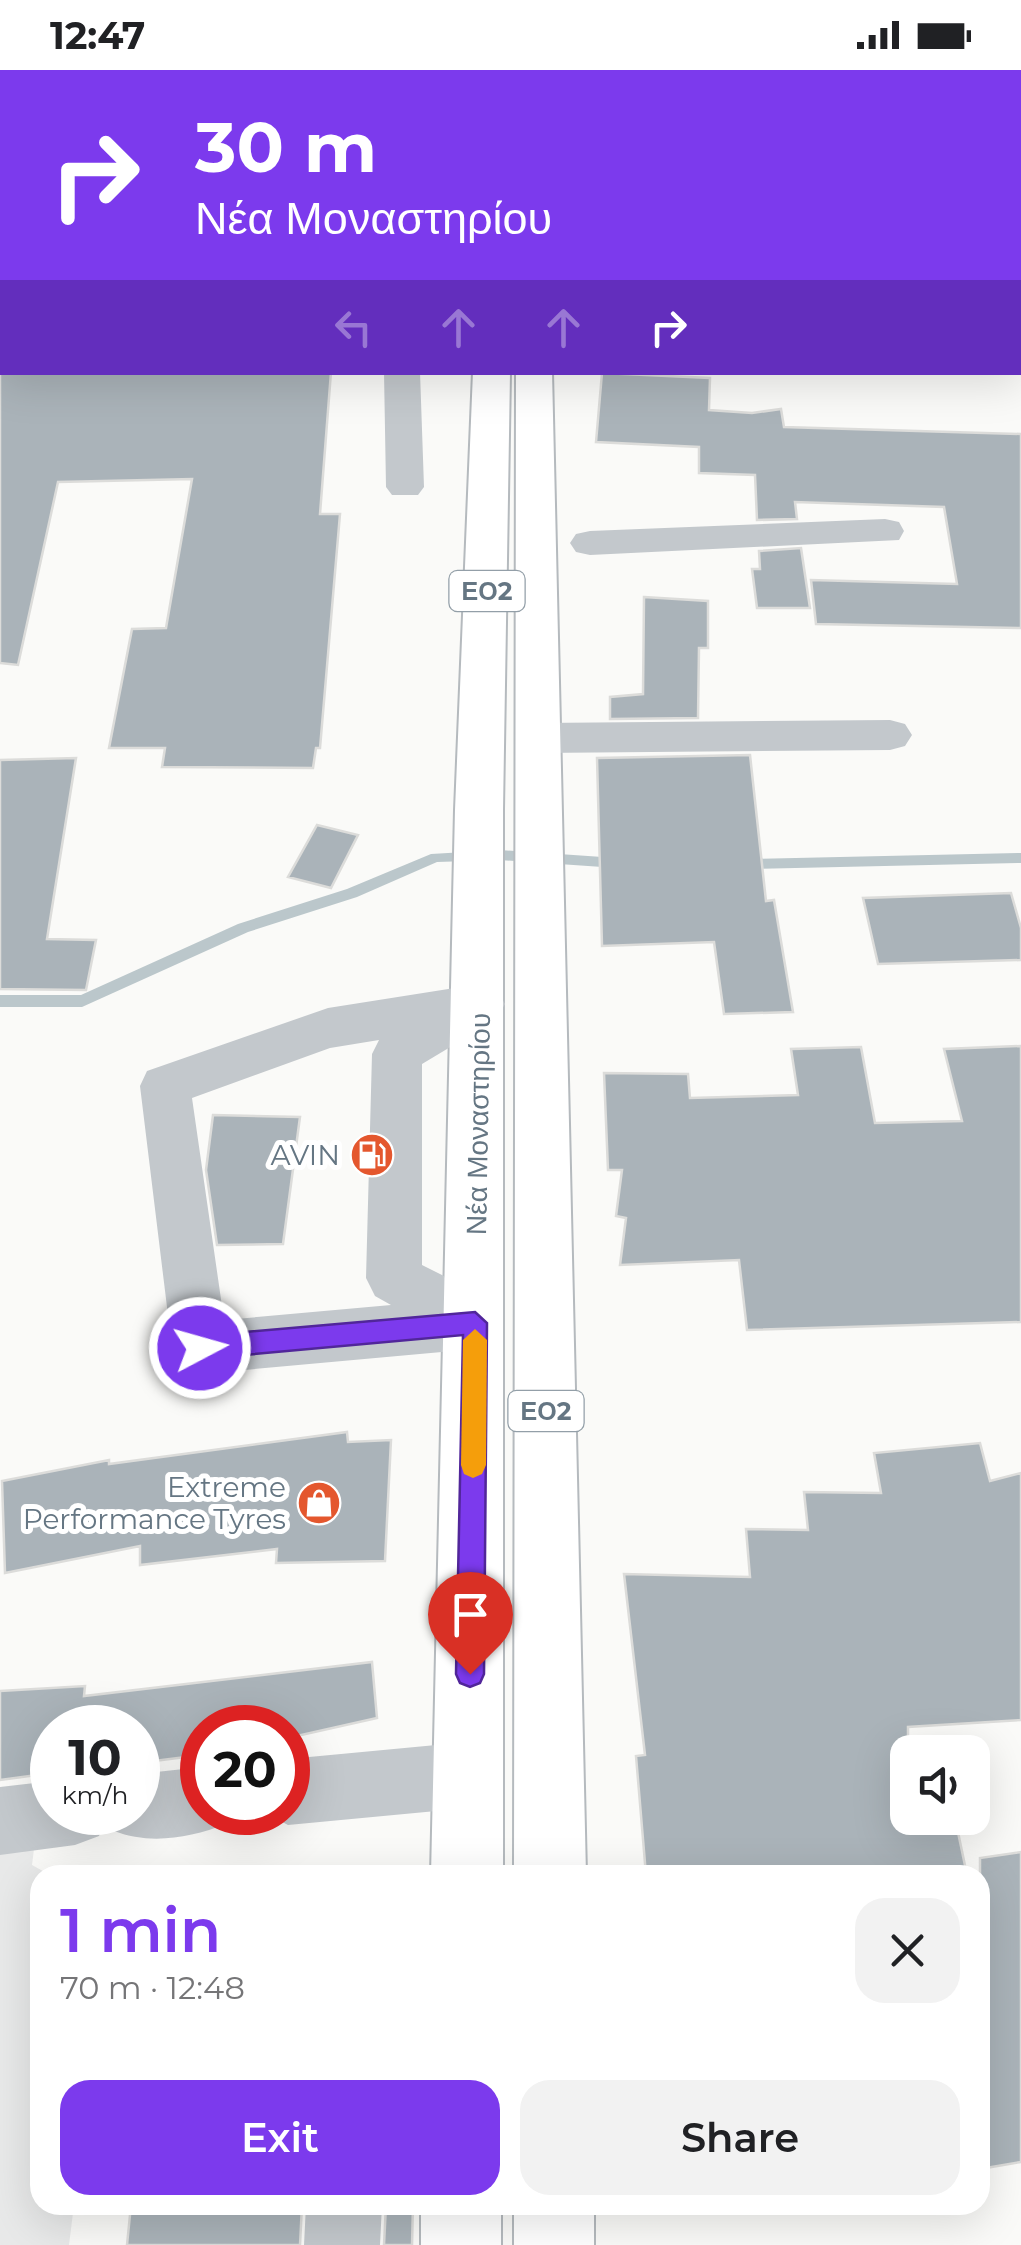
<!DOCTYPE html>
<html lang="en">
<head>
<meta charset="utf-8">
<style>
  body { margin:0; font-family:Montserrat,sans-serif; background:#f2f2f2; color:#202124; height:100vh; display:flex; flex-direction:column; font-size:38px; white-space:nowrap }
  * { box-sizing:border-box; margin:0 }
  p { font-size:32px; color:#757577 }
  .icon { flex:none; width:55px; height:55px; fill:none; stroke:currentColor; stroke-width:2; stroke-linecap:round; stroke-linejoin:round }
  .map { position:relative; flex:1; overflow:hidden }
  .sheet { position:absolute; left:30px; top:1795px; width:960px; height:350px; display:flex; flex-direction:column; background:#fff; border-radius:30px; box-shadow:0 10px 40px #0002 }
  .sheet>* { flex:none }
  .hud { position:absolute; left:0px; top:0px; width:1022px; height:305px; box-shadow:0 10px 40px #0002; background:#7c3aed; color:#fff; overflow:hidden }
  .controls { position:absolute; left:890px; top:1665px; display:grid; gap:20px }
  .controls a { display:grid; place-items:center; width:100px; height:100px; border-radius:20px; background:#fff; box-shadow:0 10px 40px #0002; font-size:50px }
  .speed { position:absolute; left:30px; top:1635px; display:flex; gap:20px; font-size:50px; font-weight:700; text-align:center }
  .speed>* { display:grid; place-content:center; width:130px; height:130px; border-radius:50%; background:#fff; box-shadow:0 10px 40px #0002; line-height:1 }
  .speed small { font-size:25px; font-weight:400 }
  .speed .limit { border:15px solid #d22; background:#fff; color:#111 }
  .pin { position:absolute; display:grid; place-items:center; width:85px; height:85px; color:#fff; margin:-102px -42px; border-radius:50% 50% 50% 0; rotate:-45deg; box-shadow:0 0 10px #0007 }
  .pin .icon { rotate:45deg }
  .me { position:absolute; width:110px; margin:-55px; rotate:84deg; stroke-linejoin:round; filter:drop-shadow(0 0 8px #0008) }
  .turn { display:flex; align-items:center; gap:35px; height:210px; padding:0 30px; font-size:45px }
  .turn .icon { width:130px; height:130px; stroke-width:2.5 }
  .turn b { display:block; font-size:70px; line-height:85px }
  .lanes { display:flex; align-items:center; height:95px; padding:0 30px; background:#0003; justify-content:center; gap:50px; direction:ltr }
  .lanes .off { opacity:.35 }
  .round { display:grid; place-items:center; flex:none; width:105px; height:105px; border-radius:30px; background:#f2f2f2 }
  .headline { display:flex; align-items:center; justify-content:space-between; height:170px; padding:0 30px }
  h1 { font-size:60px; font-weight:600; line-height:75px; color:#7c3aed }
  .action { display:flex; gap:20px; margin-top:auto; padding:20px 30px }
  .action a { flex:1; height:115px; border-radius:30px; background:#7c3aed; color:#fff; font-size:40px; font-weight:600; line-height:115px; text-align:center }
  .action a+a { background:#f2f2f2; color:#202124 }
  .status { display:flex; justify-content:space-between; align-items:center; height:70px; padding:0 50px; background:#fff; direction:ltr }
  .status svg { height:28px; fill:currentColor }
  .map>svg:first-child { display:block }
  .built { fill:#e8e9e9 }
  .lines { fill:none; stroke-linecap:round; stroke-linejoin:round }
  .stream { fill:#bbc7cb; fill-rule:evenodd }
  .building { fill:#aab3b9; stroke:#dcdcda; stroke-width:2.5 }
  .major-casing { stroke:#b5babe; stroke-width:4 }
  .minor { fill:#c3c8cc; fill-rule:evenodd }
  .major { fill:#fff; fill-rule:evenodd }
  .route { fill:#7c3aed; stroke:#51269a; stroke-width:2.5 }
  .slow { fill:#f59e0b }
  .labels { text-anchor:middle; stroke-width:10; stroke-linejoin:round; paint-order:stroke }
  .shield { fill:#fff; stroke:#939fa8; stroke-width:2.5 }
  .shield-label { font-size:25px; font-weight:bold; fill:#657683 }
  .street-label { font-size:28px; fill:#657683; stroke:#fff }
  .poi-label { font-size:28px; fill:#657683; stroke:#fff; text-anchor:end }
</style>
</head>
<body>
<div class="status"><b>12:47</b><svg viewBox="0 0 49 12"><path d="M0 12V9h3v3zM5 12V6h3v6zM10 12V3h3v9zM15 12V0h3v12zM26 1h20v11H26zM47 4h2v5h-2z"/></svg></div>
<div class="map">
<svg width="1021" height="2175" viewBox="0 0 1021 2175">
  <rect width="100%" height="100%" fill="#fafaf8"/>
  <!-- built -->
  <path class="built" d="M34,1779L32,1795L50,1805H40V2135H74L69,2175H0V1784Z"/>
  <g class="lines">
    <!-- stream -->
    <path class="stream" d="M499,780L617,788L624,793L617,798L499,790L437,792L357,827L248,862L82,937H0V925H81L238,854L347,819L431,784Z
      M1021,783V793L745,799L738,794L745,789Z"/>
  </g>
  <!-- building -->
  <path class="building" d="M0,302H331L320,444H340L320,678H316L313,698L162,697L165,678H109L132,559L166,558L192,409L58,412L18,595L0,593Z
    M602,303L710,308L709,340L752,343L781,339L784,357L1021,364V558L816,554L811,510L957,514L944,437L795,432L797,449L757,450L755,405L699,403V377L596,372Z
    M801,478L810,538H757L752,499H760L759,481Z
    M644,527L708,531V578H699L698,648L610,649V627L643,624Z
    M750,685L766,831L774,830L793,942L724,944L714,872L602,876L597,688Z
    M76,688L47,869L96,870L86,920L0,919V690Z
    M317,755L358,765L331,818L288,807Z
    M1011,823L1021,858V890L878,894L863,828Z
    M1021,976V1252L747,1260L739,1190L620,1195L626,1148L616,1146L622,1100H608L604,1003L688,1004L690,1028L798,1025L791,979L861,977L875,1053L962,1051L944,979Z
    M213,1045L300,1047L283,1174L217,1175L206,1100Z
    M347,1362L348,1372L391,1370L385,1491L276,1493L277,1479L140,1495V1476L5,1503L2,1411L109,1390V1394Z
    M980,1373L990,1411L1021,1403V1650L908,1657V1748H955L967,1805H646L636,1686L645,1685L624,1504L750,1507L746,1459L808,1460L804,1422L881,1423L874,1383Z
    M372,1592L377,1648L288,1668V1658H202V1685L138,1693V1658H52V1703L0,1710V1621L85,1616L84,1626Z
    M1021,1782V2092L980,2099V1788Z
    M131,2135H302L300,2175H127Z
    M386,2135H413L412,2175H384Z"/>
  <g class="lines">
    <!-- major casing -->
    <g class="major-casing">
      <path id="major" d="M258,0H288V2H258Z
        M478,0H508V2H478Z
        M473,302H510L503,740V1805H431L455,740Z
        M516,302H552L586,1805H514Z
        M421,2135H501V2175H421Z
        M514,2135H594V2175H514Z"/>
    </g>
    <!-- minor -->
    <path class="minor" d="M64,0H214L215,2H65Z
      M384,302H420L424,417L418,425H392L386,417Z
      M885,449L899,452L904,461L899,470L590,485L576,482L570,473L576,464L590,461Z
      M890,650L905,654L912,665L905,676L890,680L539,683L524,679L517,668L524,657L539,653Z
      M480,914L497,920L505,934L497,948L463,957L457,973L422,994V1195L444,1206L452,1224L449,1230L475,1227L495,1235L503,1253L495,1271L475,1279L200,1304L180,1297L172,1278L140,1016L147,1001L328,938ZM379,970L372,984L366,1208L375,1226L391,1235L224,1250L192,1028L330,978Z
      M468,1672L491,1682L501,1705L491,1728L468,1738L288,1755L263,1742H288V1689Z
      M202,1697V1742H230L226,1754C190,1768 150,1775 114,1761L108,1744L99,1766L75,1775L0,1785V1717L52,1711V1742H138V1704Z
      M306,2135H382L380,2175H304Z"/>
    <!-- major -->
    <use href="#major" class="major"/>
  </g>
  <!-- route -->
  <path class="route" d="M475,1242L487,1253L484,1604L480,1613L470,1617L460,1613L456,1604L463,1265L200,1289L188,1278L200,1266Z"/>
  <!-- slow -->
  <path class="slow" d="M475,1259L487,1270L486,1395L482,1404L473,1408L464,1404L461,1395L463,1270Z"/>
  <!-- icons -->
  <defs>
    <g id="fuel-disc" transform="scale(2.25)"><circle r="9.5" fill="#e4572e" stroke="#fff"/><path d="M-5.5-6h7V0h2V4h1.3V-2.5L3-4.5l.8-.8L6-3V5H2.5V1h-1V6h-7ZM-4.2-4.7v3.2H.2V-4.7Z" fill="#fff"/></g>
    <g id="shop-disc" transform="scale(2.25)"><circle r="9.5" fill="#e4572e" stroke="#fff"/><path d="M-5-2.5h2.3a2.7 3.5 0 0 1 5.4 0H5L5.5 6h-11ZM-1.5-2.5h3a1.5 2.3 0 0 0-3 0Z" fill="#fff"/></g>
  </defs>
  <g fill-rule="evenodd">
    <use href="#fuel-disc" x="372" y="1085"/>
    <use href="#shop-disc" x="319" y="1433"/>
  </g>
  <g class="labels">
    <!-- shield labels -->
    <g class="shield">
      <rect x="449.5" y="501" width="75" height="40" rx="8"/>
      <rect x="508.5" y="1321" width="75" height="40" rx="8"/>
    </g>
    <g class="shield-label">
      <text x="487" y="530">ΕΟ2</text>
      <text x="546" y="1350">ΕΟ2</text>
    </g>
    <!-- street labels -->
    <g class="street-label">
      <text transform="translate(478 1054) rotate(-89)" y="10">Νέα Μοναστηρίου</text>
    </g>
    <!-- poi labels -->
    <g class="poi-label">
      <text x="340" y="1095">AVIN</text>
      <text x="286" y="1427">Extreme<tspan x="286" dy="32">Performance Tyres</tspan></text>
    </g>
  </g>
</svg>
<div class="controls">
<a><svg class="icon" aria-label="sound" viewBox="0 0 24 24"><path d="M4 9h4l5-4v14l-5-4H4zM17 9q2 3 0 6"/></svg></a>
</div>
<div class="speed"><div>10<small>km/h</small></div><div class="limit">20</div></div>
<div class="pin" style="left:470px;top:1604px;background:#d93025"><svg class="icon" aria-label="arrive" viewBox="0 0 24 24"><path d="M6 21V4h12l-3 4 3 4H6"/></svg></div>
<svg class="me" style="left:200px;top:1278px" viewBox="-20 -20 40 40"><circle r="17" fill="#7c3aed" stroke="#fff" stroke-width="3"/><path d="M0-11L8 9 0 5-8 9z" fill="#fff"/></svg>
<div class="hud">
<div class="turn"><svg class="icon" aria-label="right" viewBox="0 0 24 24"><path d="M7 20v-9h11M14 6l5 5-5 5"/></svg><div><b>30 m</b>Νέα Μοναστηρίου</div></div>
<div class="lanes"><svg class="icon off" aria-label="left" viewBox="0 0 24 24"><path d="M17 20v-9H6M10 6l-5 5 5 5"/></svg><svg class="icon off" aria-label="ahead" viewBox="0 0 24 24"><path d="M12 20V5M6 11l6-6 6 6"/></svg><svg class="icon off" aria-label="ahead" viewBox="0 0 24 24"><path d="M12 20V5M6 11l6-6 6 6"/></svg><svg class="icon" aria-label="right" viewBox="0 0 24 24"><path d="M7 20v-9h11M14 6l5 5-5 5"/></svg></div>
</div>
<section class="sheet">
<div class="headline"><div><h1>1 min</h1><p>70 m · 12:48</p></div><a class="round"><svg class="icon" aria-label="close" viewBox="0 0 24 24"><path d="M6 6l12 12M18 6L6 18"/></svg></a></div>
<div class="action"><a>Exit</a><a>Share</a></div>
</section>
</div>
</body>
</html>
